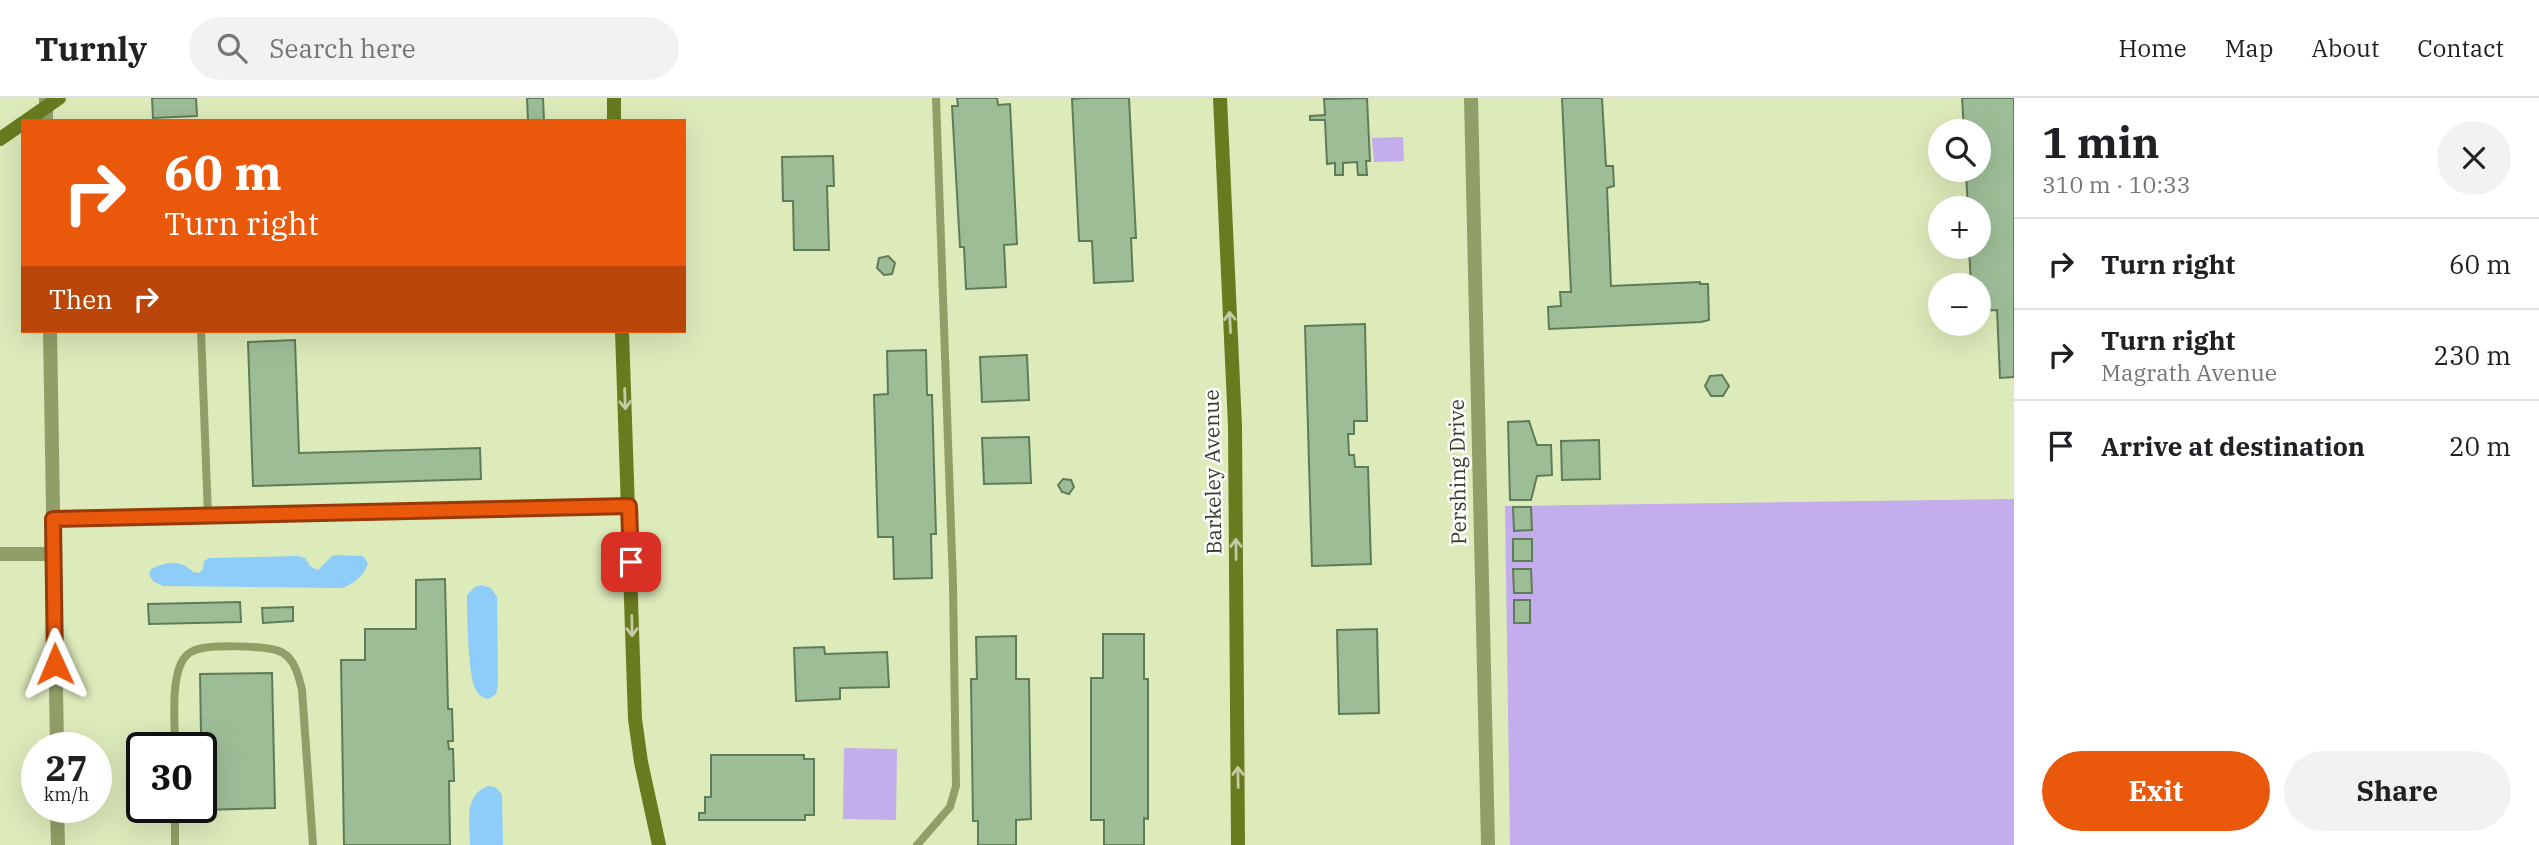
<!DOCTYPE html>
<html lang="en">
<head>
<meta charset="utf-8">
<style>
  body { margin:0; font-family:"IBM Plex Serif",serif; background:#f2f2f2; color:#202124; height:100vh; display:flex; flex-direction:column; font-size:26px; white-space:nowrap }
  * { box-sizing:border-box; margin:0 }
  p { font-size:23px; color:#757577 }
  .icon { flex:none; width:38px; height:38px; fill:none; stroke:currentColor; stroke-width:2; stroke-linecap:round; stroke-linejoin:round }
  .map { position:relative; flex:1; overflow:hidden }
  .drawer { display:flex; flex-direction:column; background:#fff; width:525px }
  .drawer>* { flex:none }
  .hud { position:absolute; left:21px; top:21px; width:665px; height:214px; border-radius:0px; box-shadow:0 7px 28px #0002; background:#ea580c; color:#fff; overflow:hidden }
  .buttons { position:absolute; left:1928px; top:21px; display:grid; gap:14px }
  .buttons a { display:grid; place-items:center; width:63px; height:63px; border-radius:50%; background:#fff; box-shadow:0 7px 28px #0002; font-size:35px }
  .speed { position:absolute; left:21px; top:634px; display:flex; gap:14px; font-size:35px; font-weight:700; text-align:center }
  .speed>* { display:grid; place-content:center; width:91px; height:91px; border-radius:50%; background:#fff; box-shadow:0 7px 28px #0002; line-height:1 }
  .speed small { font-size:18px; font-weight:400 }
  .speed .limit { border:4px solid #111; border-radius:10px; background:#fff; color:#111 }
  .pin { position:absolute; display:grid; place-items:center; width:60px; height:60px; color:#fff; margin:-30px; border-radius:14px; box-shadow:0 4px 10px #0006 }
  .me { position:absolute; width:77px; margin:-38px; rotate:359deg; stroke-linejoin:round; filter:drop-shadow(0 0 5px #0008) }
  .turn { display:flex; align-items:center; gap:24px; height:147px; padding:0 28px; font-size:32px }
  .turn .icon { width:91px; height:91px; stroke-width:2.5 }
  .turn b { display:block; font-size:49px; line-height:60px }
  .then { display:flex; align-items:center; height:66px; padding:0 28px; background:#0003; gap:14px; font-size:26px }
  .round { display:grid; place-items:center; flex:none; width:74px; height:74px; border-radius:37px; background:#f2f2f2 }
  .summary { display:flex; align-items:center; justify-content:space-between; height:119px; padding:0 28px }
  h1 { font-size:42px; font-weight:700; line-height:52px }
  .button { display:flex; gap:14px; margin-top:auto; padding:14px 28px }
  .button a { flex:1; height:80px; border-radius:42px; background:#ea580c; color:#fff; font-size:28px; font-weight:700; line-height:80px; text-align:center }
  .button a+a { background:#f2f2f2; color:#202124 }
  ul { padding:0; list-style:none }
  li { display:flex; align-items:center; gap:21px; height:91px; padding:0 28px; border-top:2px solid #e0e0e0 }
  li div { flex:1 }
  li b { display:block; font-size:26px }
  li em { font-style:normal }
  header { display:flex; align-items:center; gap:42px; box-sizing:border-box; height:98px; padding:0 35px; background:#fff; border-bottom:2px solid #e0e0e0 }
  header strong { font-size:33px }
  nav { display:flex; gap:38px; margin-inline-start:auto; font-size:24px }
  .search { width:490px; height:63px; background:#f2f2f2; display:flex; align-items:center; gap:18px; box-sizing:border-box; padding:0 24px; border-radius:38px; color:#757577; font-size:26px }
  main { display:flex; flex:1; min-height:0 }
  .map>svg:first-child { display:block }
  .green { fill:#c3aded }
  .water { fill:#8ecdf9 }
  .building { fill:#9dbd97; stroke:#5f7c58; stroke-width:2 }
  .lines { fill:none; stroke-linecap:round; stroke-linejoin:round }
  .lane { stroke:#909e67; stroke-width:8 }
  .street { stroke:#909e67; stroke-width:14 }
  .secondary { stroke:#697b1f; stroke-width:14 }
  .oneway { stroke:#c3caa5 }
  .route-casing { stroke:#983908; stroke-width:18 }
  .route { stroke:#ea580c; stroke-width:12 }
  .labels { text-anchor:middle; stroke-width:5; stroke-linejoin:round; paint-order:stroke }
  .street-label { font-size:21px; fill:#363c29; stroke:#fff }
</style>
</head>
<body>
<header>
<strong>Turnly</strong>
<div class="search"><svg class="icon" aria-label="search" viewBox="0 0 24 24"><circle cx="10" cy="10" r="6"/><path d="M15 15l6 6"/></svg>Search here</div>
<nav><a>Home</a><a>Map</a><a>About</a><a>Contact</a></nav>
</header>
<main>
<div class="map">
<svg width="2014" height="747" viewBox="0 0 2014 747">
  <rect width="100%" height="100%" fill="#ddeaba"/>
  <!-- green -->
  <path class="green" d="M1403,39L1404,63L1374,64L1372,40Z
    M2014,401V747H1510L1505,408Z
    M844,650L897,651L896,722L843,721Z"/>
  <!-- water -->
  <path class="water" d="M336,457L363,458L368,465C364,478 354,486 342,490L163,488L153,483L149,476L151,471C162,466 178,461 188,470C198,476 188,473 199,475L203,471L204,463L209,460L298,458L305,460L310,468L318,472L332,458Z
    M482,487L491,490L497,499L498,586L496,596L489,601C483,600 479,598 476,592C468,580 467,515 467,497L475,489Z
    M488,688L495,689L502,696L503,747H470C470,725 463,698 488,688Z"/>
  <!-- building -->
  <path class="building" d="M152,0H196L197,18L153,20Z
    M527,0H543L544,23H528Z
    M957,0H997L998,7L1010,6L1017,146L1004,147L1006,189L966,191L964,149H960L952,8H958Z
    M1083,0H1129L1136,140H1131L1133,183L1094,185L1092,143H1079L1072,1Z
    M1367,0L1370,63H1366L1367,77H1358L1357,64L1343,65V77H1335V65L1327,66L1325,22H1310V18L1325,17L1324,1Z
    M1562,0H1602L1606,68H1613L1614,88L1607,90L1611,188L1700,184V186H1708L1709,222L1701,224L1549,231L1548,209L1561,208L1560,194H1571Z
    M1962,0H2014V279L2000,280L1997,212L1979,213V187H1971L1969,149H1979V110H1968L1966,77H1961L1960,72H1979V33H1964Z
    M833,58L834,88H827L829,152H794L793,103H783L782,59Z
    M888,158L895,165L892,176L884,177L877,170L879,160Z
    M1365,226L1367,323H1354V336H1348L1349,357H1354L1355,369H1368L1371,466L1312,468L1305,228Z
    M295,242L299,355L480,350L481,381L253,388L248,244Z
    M926,252L927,297H932L936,436H931L932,480L894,481L893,439H878L874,297L888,296L887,253Z
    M1027,257L1029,302L982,304L980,259Z
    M1722,277L1729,288L1723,298H1711L1705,288L1710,278Z
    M1529,323L1537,347H1551L1552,377L1537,378L1531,402H1510L1508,324Z
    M1029,339L1031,385L984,386L982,340Z
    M1599,342L1600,381L1562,382L1561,343Z
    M1063,381L1071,382L1074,389L1069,396L1062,394L1058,387Z
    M1513,409H1531L1532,432L1514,433Z
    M1513,441H1532V463H1513Z
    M1513,471H1531L1532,495H1514Z
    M445,481L448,611H452L453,643H448L449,651H453L454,683H449L450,747H344L341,562H365V531H416V482Z
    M1514,502H1530V525H1514Z
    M240,504L241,524L149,526L148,506Z
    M293,509V523L263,525L262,510Z
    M1377,531L1379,615L1339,616L1337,532Z
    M1103,536H1144V581H1148V721L1144,720V747H1104V722H1091V580H1103Z
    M1016,538V581H1029L1031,721L1016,722V747H978V723H973L971,581H977L976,539Z
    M824,549L825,556L887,554L889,589L840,590V601L796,603L794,550Z
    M272,575L275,710L202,712L201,649H193L192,637L201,636L200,576Z
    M711,657H804V661H814V717H805V722H699V715H705V699H711Z"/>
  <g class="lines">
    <!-- lane -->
    <path class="lane" d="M201,233L208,418
      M53,421L629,408
      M175,649C175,627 170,577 185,559C187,557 190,554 193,553C206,546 271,547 283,555C295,562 299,579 302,592L313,747
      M175,747V709
      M917,747L950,709L956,688L953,486L936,0"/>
    <!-- street -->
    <path class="street" d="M1471,0L1488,747
      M46,23V0
      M50,233L57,649
      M0,456H53
      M57,709L58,747"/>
    <!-- secondary -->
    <path class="secondary" d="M614,0V23
      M1220,0L1235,328L1238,747
      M26,23L59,0
      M0,41L23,25
      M622,233L635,621L641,664L659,747"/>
  </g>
  <!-- one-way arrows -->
  <defs><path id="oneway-shaft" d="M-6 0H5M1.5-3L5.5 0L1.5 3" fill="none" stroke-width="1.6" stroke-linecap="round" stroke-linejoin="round" transform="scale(1.75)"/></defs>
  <g class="oneway">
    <use href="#oneway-shaft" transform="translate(1230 224) rotate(-93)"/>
    <use href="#oneway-shaft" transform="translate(625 301) rotate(88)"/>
    <use href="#oneway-shaft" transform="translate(1236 451) rotate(-91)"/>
    <use href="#oneway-shaft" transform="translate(632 528) rotate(89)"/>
    <use href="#oneway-shaft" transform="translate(1238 679) rotate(-91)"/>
  </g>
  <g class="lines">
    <!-- route casing -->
    <g class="route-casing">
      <path id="route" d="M55,566L53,421L629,408L631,464"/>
    </g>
    <!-- route -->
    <use href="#route" class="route"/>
  </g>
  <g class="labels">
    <!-- street labels -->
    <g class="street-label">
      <text transform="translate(1213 374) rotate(-91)" y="7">Barkeley Avenue</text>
      <text transform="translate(1458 374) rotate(-91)" y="7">Pershing Drive</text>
    </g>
  </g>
</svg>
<div class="buttons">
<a><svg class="icon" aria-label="search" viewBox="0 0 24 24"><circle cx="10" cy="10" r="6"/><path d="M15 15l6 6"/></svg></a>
<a>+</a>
<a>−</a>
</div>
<div class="speed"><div>27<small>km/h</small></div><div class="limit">30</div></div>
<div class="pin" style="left:631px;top:464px;background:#d93025"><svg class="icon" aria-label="arrive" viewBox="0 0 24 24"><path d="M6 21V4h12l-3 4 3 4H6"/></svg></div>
<svg class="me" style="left:55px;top:566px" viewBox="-20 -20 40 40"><path d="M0-17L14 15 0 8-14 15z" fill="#ea580c" stroke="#fff" stroke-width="4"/></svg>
<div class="hud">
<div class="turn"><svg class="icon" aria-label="right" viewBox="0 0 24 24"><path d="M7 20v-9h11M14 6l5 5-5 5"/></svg><div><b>60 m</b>Turn right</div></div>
<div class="then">Then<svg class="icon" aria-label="right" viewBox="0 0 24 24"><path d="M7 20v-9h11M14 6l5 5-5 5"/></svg></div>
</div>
</div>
<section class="drawer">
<div class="summary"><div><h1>1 min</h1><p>310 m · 10:33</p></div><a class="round"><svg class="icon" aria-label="close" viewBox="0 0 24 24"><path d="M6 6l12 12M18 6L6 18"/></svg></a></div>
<ul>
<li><svg class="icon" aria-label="right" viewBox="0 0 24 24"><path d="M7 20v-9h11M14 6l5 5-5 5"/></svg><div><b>Turn right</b></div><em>60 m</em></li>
<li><svg class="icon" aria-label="right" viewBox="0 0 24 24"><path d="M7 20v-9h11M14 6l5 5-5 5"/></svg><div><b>Turn right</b><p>Magrath Avenue</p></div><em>230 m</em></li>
<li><svg class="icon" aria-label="arrive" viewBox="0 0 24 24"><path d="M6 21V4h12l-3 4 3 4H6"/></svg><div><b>Arrive at destination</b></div><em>20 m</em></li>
</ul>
<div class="button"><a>Exit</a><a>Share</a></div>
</section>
</main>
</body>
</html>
